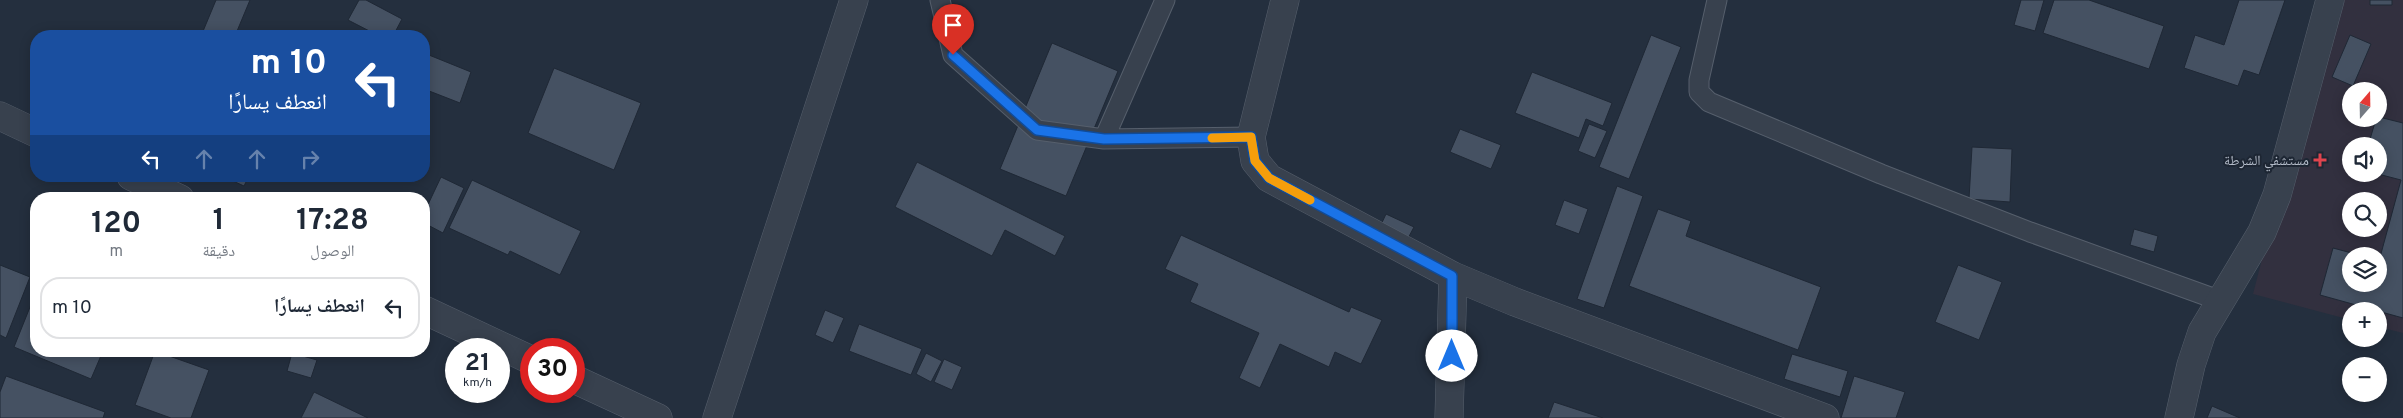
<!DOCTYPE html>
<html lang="ar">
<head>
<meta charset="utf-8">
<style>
  body { margin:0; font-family:Overpass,"Noto Naskh Arabic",sans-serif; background:#f6f6f7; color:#1f2937; direction:rtl; height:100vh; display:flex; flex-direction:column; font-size:19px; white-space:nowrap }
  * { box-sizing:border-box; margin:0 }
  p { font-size:16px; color:#747a83 }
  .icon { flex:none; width:28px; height:28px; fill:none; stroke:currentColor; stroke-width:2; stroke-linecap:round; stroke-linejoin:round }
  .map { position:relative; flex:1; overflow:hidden; direction:ltr }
  .drawer { position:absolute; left:30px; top:192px; width:400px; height:165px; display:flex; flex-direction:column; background:#fff; border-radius:20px; box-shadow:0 2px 12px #0003; direction:rtl }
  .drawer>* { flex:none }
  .top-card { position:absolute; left:30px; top:30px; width:400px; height:152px; border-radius:20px; box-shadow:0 2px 12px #0003; direction:rtl; background:#1a4fa0; color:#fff; overflow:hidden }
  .needle { width:32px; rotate:20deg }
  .controls { position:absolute; left:2342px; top:82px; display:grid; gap:10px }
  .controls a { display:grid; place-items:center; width:45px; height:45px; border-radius:50%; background:#fff; box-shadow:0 2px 12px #0003; font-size:25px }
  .speed { position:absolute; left:445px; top:338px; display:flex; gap:10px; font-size:25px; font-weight:700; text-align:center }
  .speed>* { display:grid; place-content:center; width:65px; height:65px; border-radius:50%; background:#fff; box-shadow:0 2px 12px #0003; line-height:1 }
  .speed small { font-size:12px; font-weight:400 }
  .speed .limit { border:8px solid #d22; background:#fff; color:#111 }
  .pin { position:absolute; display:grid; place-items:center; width:42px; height:42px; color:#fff; margin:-51px -21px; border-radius:50% 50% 50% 0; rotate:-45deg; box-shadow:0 0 5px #0007 }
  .pin .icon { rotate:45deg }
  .me { position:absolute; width:55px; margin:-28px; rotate:0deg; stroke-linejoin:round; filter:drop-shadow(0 0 4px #0008) }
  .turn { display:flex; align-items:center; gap:18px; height:105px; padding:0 20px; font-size:22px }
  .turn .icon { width:65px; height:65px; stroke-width:2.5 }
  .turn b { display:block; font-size:35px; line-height:42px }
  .lanes { display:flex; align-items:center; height:48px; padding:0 20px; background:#0003; justify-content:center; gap:25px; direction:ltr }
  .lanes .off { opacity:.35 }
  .eta { display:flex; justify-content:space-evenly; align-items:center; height:85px; text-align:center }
  .eta b { font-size:30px; font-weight:700; line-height:35px }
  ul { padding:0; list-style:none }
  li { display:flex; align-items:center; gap:15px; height:62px; margin:0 10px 8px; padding:0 10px; border:2px solid #e0e1e3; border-radius:20px }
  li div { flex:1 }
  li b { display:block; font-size:19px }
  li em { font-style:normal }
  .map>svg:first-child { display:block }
  .medical { fill:#32303f; fill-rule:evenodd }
  .building { fill:#455162; stroke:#1f2835 }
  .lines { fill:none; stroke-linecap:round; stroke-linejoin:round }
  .lane-casing { stroke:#565f6c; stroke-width:21 }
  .street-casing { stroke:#565f6c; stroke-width:29 }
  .lane { stroke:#38414e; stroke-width:19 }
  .street { stroke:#38414e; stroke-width:28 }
  .route-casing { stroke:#114b97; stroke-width:12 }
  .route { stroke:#1a73e8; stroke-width:9 }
  .slow { stroke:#f59e0b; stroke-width:9 }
  .health-dot { fill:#e0444e; stroke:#1d2633; stroke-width:2 }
  .labels { text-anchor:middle; stroke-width:4; stroke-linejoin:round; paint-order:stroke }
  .poi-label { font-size:14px; fill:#b4bcc9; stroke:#1d2633; text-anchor:end }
</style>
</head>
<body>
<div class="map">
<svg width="2403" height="418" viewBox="0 0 2403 418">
  <rect width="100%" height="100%" fill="#242f3e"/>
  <!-- medical -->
  <path class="medical" d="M2329,0H2403V333L2379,327V311H2351V320L2253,294ZM2351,91H2379V119H2351ZM2351,146H2379V174H2351ZM2351,201H2379V229H2351ZM2351,256H2379V284H2351Z"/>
  <!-- building -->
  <path class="building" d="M216,0H250L235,36H201Z
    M359,0H366L402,19L393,36H379L348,20Z
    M2021,0H2044L2035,31L2014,25Z
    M2054,0H2089L2164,26L2149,69L2043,33Z
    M2239,0H2285L2259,75L2244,70L2238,86L2184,68L2195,35L2224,45Z
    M2370,0H2392V5H2370Z
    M1651,35L1681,47L1629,179L1599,167Z
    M2350,35L2371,44L2353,86L2332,77Z
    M1052,43L1118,71L1066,196L1000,169Z
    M424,53L471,72L460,103L424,89Z
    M554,68L641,103L614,170L528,133Z
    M1532,72L1612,103L1603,126L1586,119L1579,138L1515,113Z
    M2379,117L2403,123V318L2320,295L2333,248L2363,256H2351V284H2379V261L2401,180L2378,174L2379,146H2368L2376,119H2379Z
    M1589,124L1607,131L1595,158L1578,151Z
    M1460,129L1501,145L1491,169L1450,152Z
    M1972,147L2012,149L2010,202L1969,199Z
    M917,162L1065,236L1055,256L1005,230L992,256L895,207Z
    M222,176H249L244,186Z
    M441,177L464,188L443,233L424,223V213Z
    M472,180L581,231L560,275L510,251L508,255L449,228Z
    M1617,186L1643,196L1604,308L1577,299Z
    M1564,200L1588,209L1579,234L1555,225Z
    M1658,209L1691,221L1686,236L1821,287L1798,350L1629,286Z
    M1386,214L1414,227L1405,244L1378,231Z
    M2134,229L2158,236L2154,252L2130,245Z
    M1181,235L1349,312L1351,307L1382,320L1361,364L1335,352L1329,367L1280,344L1260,388L1239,378L1259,333L1190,302L1198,284L1165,269Z
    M0,265L30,277L6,338L0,335Z
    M1958,265L2002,282L1979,340L1935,322Z
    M36,292V351H103L91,379L14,347Z
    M825,310L844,318L833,343L815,335Z
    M859,324L922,349L911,375L849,351Z
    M155,351L209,370L191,418H171L135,405Z
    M292,353L317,360L311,378L287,371Z
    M926,353L942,361L931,382L916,374Z
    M1792,354L1848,371L1840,397L1784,379Z
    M944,359L962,367L952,390L934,382Z
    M6,376L105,412L103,418H0V392Z
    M1854,376L1905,392L1896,418H1841Z
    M314,392L368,418H301Z
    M1554,402L1603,418H1548Z
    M2212,406L2240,418H2207Z"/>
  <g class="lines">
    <!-- lane casing -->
    <g class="lane-casing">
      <path id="lane" d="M940,0L953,55L1037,130L1104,139L1165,0
        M1717,0L1699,80V92L1709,102L1881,174L2030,232L2221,301
        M1104,139L1251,137"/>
    </g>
    <!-- street casing -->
    <g class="street-casing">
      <path id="street" d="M1285,0L1251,137L1255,161L1269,178L1453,276L1515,302L1825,418
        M0,116L36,133
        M131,176L180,199
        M424,310L531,360
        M574,379L658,418
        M717,418L854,0
        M1449,418L1453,276
        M2179,418L2191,365L2202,332L2262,232L2277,195L2330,0"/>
    </g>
    <!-- lane -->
    <use href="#lane" class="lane"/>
    <!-- street -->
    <use href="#street" class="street"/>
  </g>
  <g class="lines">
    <!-- route casing -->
    <g class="route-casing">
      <path id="route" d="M953,55L1037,130L1104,139L1251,137L1255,161L1269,178L1452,276V356"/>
    </g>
    <!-- route -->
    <use href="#route" class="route"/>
    <!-- slow -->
    <path class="slow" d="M1212,138L1251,137L1255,161L1269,178L1310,200"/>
  </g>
  <!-- markers -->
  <path class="health-dot" d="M2317.5 152.5h5v5h5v5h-5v5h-5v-5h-5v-5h5z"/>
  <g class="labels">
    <!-- poi labels -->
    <g class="poi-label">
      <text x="2309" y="165">مستشفي الشرطة</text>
    </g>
  </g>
</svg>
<div class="controls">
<a><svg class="needle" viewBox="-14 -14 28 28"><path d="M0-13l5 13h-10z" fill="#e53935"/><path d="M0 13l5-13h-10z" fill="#747a83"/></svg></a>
<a><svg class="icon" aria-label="sound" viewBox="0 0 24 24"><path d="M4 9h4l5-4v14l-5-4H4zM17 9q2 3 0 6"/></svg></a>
<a><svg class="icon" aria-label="search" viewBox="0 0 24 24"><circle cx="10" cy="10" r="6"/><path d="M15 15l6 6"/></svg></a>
<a><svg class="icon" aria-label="layers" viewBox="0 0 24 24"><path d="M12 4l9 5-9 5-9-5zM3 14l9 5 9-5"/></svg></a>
<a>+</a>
<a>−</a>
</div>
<div class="speed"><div>21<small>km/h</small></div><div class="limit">30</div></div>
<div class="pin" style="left:953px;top:55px;background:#d93025"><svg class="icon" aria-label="arrive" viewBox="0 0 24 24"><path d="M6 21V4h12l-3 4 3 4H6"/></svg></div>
<svg class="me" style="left:1452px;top:356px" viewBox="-20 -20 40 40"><circle r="19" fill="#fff"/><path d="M0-13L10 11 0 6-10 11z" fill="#1a73e8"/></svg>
<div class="top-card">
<div class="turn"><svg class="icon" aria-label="left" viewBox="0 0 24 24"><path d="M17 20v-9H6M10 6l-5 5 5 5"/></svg><div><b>10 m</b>انعطف يسارًا</div></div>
<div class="lanes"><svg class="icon" aria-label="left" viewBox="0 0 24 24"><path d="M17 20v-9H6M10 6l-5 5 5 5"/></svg><svg class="icon off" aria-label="ahead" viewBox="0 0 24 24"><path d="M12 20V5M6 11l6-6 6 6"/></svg><svg class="icon off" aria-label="ahead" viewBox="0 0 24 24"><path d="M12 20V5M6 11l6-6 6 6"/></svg><svg class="icon off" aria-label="right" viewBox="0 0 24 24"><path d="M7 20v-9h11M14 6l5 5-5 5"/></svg></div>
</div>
<section class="drawer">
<div class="eta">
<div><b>17:28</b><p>الوصول</p></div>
<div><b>1</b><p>دقيقة</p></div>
<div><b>120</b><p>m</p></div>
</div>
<ul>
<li><svg class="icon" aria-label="left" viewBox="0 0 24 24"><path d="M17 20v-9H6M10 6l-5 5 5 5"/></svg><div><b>انعطف يسارًا</b></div><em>10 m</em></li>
</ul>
</section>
</div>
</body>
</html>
